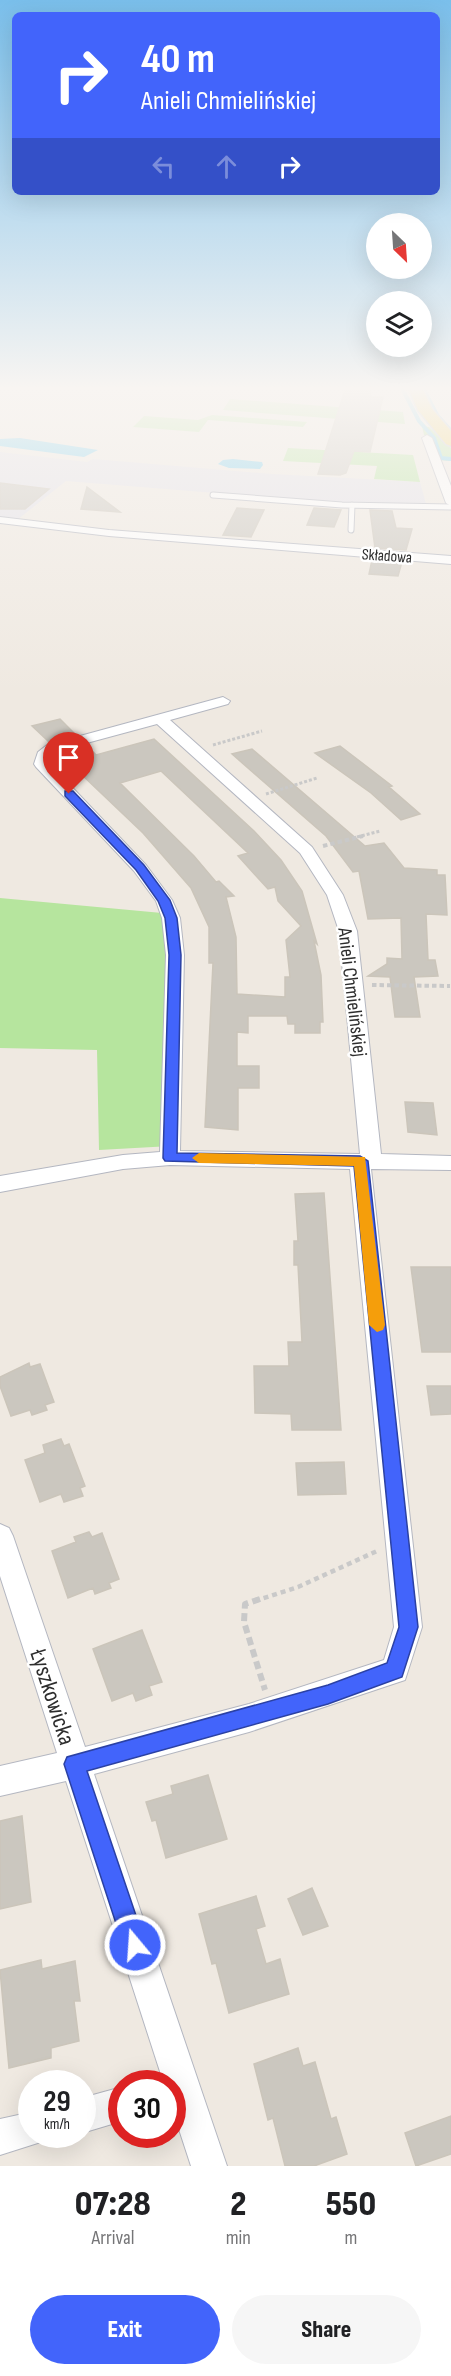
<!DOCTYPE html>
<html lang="en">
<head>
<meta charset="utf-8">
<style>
  body { margin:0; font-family:"Sofia Sans Condensed",sans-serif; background:#f6f6f6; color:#202124; height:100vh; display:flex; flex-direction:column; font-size:22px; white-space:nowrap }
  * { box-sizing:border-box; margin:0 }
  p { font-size:20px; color:#757577 }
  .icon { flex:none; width:33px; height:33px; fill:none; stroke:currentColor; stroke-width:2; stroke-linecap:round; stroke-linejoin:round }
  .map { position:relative; height:2166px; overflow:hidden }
  .drawer { display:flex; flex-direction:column; background:#fff; flex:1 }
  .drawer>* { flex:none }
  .hud { position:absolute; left:12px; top:12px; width:428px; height:183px; border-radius:9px; box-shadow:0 6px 24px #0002; background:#4264fb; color:#fff; overflow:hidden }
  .needle { width:39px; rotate:155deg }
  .fabs { position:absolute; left:366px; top:213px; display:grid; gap:12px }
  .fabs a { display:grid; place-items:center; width:66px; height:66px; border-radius:50%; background:#fff; box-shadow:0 6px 24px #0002; font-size:30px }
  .speed { position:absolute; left:18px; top:2070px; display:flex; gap:12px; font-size:30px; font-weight:700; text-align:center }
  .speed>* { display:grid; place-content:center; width:78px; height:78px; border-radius:50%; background:#fff; box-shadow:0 6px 24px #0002; line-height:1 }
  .speed small { font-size:15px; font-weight:400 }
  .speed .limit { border:9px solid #d22; background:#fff; color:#111 }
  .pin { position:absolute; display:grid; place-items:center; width:51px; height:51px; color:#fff; margin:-62px -26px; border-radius:50% 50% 50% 0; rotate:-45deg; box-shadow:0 0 6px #0007 }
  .pin .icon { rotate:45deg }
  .me { position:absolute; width:66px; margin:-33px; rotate:342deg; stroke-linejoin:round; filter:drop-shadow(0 0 4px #0008) }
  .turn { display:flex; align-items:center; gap:21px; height:126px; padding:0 30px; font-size:27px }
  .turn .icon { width:78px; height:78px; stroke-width:2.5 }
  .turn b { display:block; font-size:42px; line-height:51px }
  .lanes { display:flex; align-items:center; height:57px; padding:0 30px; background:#0003; justify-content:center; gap:30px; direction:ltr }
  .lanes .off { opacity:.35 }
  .eta { display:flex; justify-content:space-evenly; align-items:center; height:102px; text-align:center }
  .eta b { font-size:36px; font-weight:800; line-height:42px }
  .action { display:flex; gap:12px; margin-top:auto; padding:12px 30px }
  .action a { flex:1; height:69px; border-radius:36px; background:#4264fb; color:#fff; font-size:24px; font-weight:800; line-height:69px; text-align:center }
  .action a+a { background:#f6f6f6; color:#202124 }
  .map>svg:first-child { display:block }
  .industrial { fill:#e3e1e8 }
  .green { fill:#b6e59e }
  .water { fill:#75cff0 }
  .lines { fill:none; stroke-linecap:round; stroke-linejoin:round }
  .stream { stroke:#75cff0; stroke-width:4 }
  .building { fill:#cbc7bf; stroke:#cbc5ba; stroke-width:1.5; fill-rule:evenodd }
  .service-casing { stroke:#b4b7c1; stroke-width:7 }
  .minor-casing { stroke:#b4b7c1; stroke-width:2 }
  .primary-casing { stroke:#c9c9c9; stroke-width:3 }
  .path-far3 { stroke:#c9c9c9; stroke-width:3; stroke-dasharray:3 2; stroke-linecap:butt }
  .path-far2 { stroke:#c9c9c9; stroke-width:4; stroke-dasharray:4.5 3; stroke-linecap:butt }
  .path-far1 { stroke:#c9c9c9; stroke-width:4.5; stroke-dasharray:5 4; stroke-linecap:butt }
  .path { stroke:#c9c9c9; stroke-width:6; stroke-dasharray:8 4.5; stroke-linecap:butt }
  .service { stroke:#fff; stroke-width:5 }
  .minor { fill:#fff; fill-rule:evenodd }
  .primary { fill:#f2d163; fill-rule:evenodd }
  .route { fill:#4264fb; stroke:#2b41a3; stroke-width:1.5 }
  .slow { fill:#f59e0b }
  .labels { text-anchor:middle; stroke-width:5; stroke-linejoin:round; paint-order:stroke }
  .far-street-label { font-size:16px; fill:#2e2e2e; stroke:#fff }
  .street-label { font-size:20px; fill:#2e2e2e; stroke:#fff }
  .near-street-label { font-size:24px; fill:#2e2e2e; stroke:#fff }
</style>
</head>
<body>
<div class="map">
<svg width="451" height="2166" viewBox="0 0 451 2166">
  <rect width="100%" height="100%" fill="#efe9e1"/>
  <!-- industrial -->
  <path class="industrial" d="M0,452L87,462L93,459L272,474L420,482L426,504L342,503L66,481L17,520L0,518Z"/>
  <!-- green -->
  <path class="green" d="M230,399L403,412L405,424L223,410Z
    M212,415L307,422L303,427L208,420L199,432L133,427L144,416L198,420Z
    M422,426L429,427L451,448V461L439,460L431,437L424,435Z
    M288,448L413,455L420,482L374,479L377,466L283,461Z
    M0,898L162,913L167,953L171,1146L99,1150L97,1050L0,1048Z"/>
  <!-- water -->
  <path class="water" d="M20,438L98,450L84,457L0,446V439Z
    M233,459L262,462L263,465L260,469L229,468L218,464L223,460Z"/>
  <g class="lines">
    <!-- stream -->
    <path class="stream" d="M403,390L419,421L434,438L441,458L451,459
      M424,390L437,415L451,431"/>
  </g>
  <!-- building -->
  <path class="building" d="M345,390H370L371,397H383L370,452L354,451L346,473L340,475L318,474Z
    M0,483L49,489L25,509H0Z
    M87,487L120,512L81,509Z
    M237,508L264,510L251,537L223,535Z
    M314,508L341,510L334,527L307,525Z
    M370,510L392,511L396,528L412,529L406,550L375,548Z
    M372,560L402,562L398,576L369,574Z
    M60,719L76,735L49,742L32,726Z
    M154,739L254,831L281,860L302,891L317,944L314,941L321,975L323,1022H320V1033H295V1024H288L287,1016H248V1033L237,1032V1066H259V1088H238V1130L205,1127L213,963H209V927L191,888L143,833L59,753L87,745L96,755ZM161,771L248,853L238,856L268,889L275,887L278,901L301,926L286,940L290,977H285V997L237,994L236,937L226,897L234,896L219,881L216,882L194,856L120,783Z
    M340,746L392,786L389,787L420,814L401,820L371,793L315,753Z
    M252,749L365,846L384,843L404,868L437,870V875H445L447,915L426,914L428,960H435L438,976L414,977L420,1017H395L390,977L368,976L387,964V958L402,959L401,918L368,919L359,871L353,872L326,836L232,754Z
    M405,1102L433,1103L437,1135L408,1132Z
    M324,1193L341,1430H292L291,1414L255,1413L254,1366H289L288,1342H302L298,1265H294V1241H298L295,1194Z
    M411,1267H451V1352H422Z
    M29,1363L30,1367L40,1364L54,1402L45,1405L47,1410L32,1415L30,1410L11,1416L0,1386V1377Z
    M427,1386H451V1414L431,1415Z
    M61,1439L64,1446L69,1444L85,1486L80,1488L83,1496L64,1502L61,1494L40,1502L25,1460L45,1453L43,1445Z
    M344,1462L346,1494L298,1495L296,1463Z
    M89,1532L92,1537L102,1533L119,1579L109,1583L111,1588L95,1594L93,1588L68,1598L52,1551L76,1542L74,1537Z
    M142,1630L162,1682L149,1686L152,1695L136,1701L133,1693L112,1701L93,1649Z
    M208,1775L227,1839L166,1858L156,1820L152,1821L146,1802L173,1794L171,1786Z
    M22,1816L31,1902L0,1909V1821Z
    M312,1888L328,1926L303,1935L288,1899Z
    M256,1896L265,1926L256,1929L266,1964L280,1959L289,1994L229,2013L216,1963L212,1964L199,1914Z
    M41,1960L42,1969L75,1961L80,2001H74L79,2041L51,2048V2058L9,2068L0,1970Z
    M298,2048L303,2066L315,2062L331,2119L336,2117L347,2154L314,2166H285L273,2118L268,2120L254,2064Z
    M451,2116V2154L416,2166L405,2133Z"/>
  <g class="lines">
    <!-- service casing -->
    <g class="service-casing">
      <path id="service" d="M213,495L342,505L451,507
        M351,530L352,505"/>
    </g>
    <!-- minor casing -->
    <g class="minor-casing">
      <path id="minor" d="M427,435L432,438L451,486V506L446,503L425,446L422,438Z
        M0,517L109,530L451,556V564L109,536L0,523Z
        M223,697L230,701L228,704L170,720L312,847L343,895L357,931L381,1154L451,1156V1170L371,1169L422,1627L405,1680L249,1732L94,1774L227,2166H191L172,2108V2084H164L66,1781L0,1796V1766L57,1753L0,1576V1524L9,1528L13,1536L85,1747L249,1704L384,1660L394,1627L350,1169L170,1165L123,1169L0,1192V1176L123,1155L160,1152L166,955L162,918L156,901L134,871L36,767L34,764L38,752L47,745ZM157,724L300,853L327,895L339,931L360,1154L180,1151L184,955L180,918L172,900L146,865L49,763L50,757L57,751Z
        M122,2087V2121L82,2133V2098Z
        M32,2112V2134H47L44,2141L0,2155V2119Z"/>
    </g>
    <!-- primary casing -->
    <g class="primary-casing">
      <path id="primary" d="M409,390H423L432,409L451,431V446L446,444L418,410Z"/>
    </g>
    <!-- path-far3 -->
    <path class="path-far3" d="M213,745L262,731
      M266,794L317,778
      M357,837L380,831"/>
    <!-- path-far2 -->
    <path class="path-far2" d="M323,846L363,836
      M372,985L450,986"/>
    <!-- path-far1 -->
    <path class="path-far1" d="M255,1601L298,1587L377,1551"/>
    <!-- path -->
    <path class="path" d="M260,1599L245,1604L244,1622L265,1690"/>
    <!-- service -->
    <use href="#service" class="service"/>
    <!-- minor -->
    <use href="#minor" class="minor"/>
    <!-- primary -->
    <use href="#primary" class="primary"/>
  </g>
  <!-- sky -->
  <linearGradient id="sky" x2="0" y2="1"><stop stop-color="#7abfeb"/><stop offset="0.56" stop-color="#f8f5f2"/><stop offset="1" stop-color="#f8f5f2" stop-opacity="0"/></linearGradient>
  <rect width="451" height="693" fill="url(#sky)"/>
  <!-- route -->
  <path class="route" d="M65,791H73L144,865L170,900L177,918L181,955L177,1153L360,1156L368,1161L418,1627L402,1677L328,1704L87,1771L146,1945L143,1953L135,1956L127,1953L123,1945L64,1764L67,1757L328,1685L387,1663L399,1627L354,1166L165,1161L163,1158L169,955L165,918L158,901L136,870L65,796Z"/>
  <!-- slow -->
  <path class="slow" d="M199,1153L365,1157L385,1325L383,1330L377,1332L369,1325L354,1166L199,1163L192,1158Z"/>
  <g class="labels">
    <!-- far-street labels -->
    <g class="far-street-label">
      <text transform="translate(387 555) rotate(4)" y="6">Składowa</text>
    </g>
    <!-- street labels -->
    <g class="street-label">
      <text transform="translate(353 992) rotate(83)" y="7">Anieli Chmielińskiej</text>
    </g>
    <!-- near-street labels -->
    <g class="near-street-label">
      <text transform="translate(53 1697) rotate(72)" y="8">Łyszkowicka</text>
    </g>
  </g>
</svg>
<div class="fabs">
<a><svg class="needle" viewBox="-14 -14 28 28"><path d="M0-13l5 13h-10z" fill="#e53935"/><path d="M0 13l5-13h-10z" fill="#757577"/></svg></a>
<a><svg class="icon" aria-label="layers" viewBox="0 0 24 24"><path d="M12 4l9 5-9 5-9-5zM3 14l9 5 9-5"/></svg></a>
</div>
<div class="speed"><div>29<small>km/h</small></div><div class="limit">30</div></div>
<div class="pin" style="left:69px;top:794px;background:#d93025"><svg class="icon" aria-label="arrive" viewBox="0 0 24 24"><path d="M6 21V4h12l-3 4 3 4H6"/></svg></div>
<svg class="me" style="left:135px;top:1945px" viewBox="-20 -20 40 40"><circle r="17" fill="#4264fb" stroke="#fff" stroke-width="3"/><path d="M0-11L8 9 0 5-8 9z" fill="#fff"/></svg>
<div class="hud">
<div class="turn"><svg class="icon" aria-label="right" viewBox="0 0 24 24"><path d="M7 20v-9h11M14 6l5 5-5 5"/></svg><div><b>40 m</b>Anieli Chmielińskiej</div></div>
<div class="lanes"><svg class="icon off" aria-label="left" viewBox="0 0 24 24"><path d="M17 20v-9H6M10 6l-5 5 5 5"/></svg><svg class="icon off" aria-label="ahead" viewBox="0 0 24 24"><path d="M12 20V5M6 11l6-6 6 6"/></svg><svg class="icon" aria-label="right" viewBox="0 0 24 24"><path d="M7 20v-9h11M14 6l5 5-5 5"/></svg></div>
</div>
</div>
<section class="drawer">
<div class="eta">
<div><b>07:28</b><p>Arrival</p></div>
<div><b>2</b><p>min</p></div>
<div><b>550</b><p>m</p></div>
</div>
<div class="action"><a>Exit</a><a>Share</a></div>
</section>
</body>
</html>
